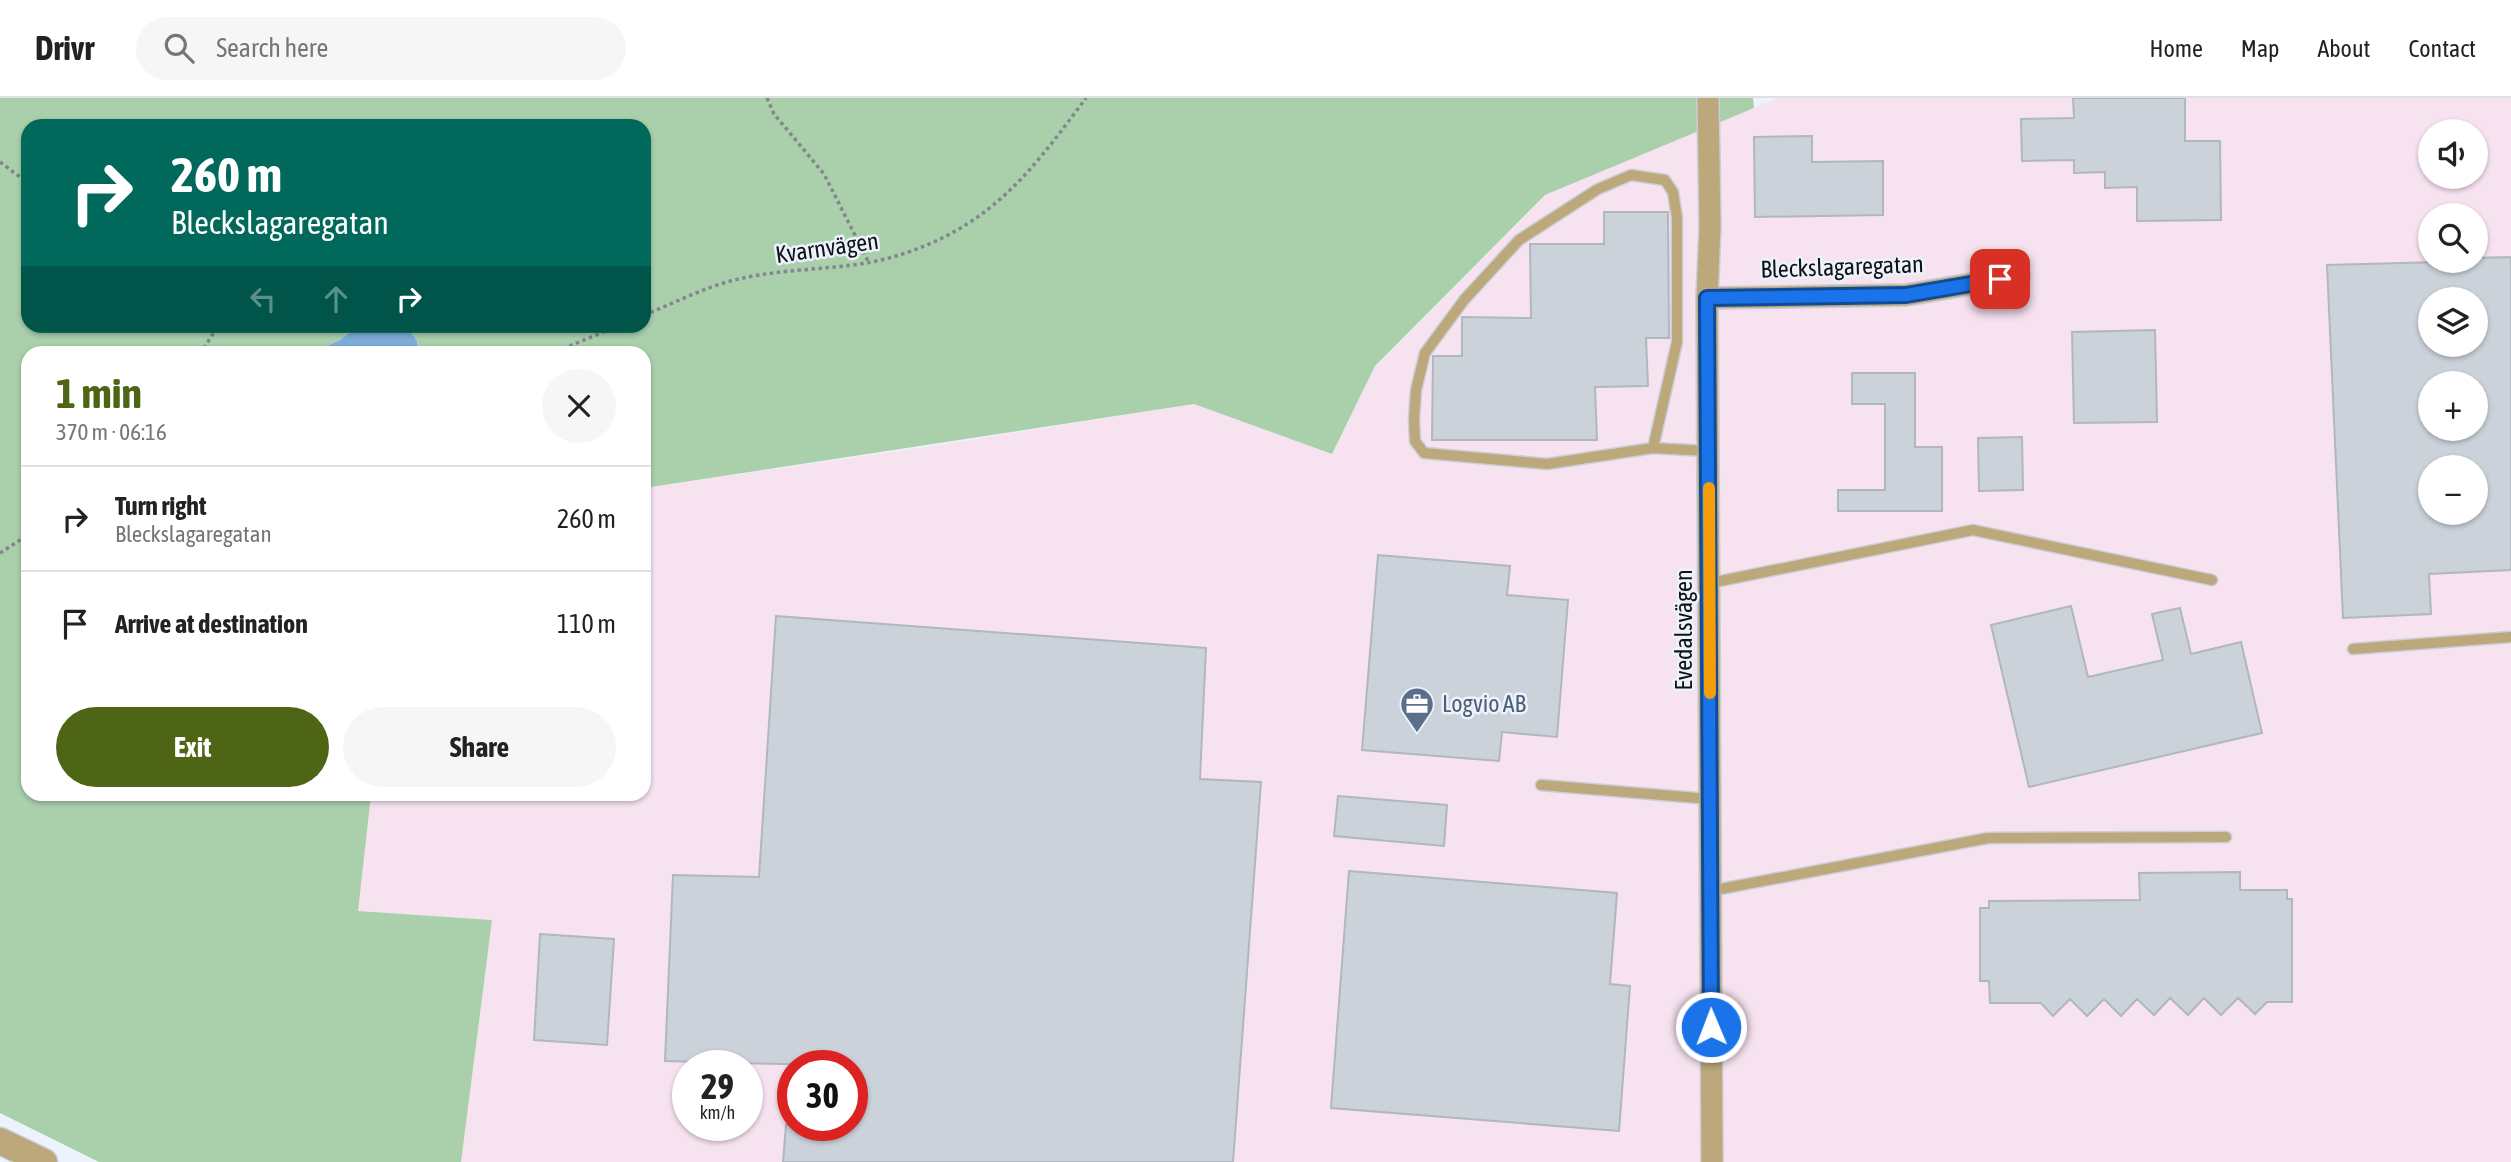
<!DOCTYPE html>
<html lang="en">
<head>
<meta charset="utf-8">
<style>
  body { margin:0; font-family:"Asap Condensed",sans-serif; background:#f6f6f6; color:#222; height:100vh; display:flex; flex-direction:column; font-size:26px; white-space:nowrap }
  * { box-sizing:border-box; margin:0 }
  p { font-size:23px; color:#767676 }
  .icon { flex:none; width:38px; height:38px; fill:none; stroke:currentColor; stroke-width:2; stroke-linecap:round; stroke-linejoin:round }
  .map { position:relative; flex:1; overflow:hidden }
  .side { position:absolute; left:21px; top:248px; width:630px; height:455px; display:flex; flex-direction:column; background:#fff; border-radius:21px; box-shadow:0 2px 5px #0004 }
  .side>* { flex:none }
  .top-card { position:absolute; left:21px; top:21px; width:630px; height:214px; border-radius:21px; box-shadow:0 2px 5px #0004; background:#00695c; color:#fff; overflow:hidden }
  .fabs { position:absolute; left:2418px; top:21px; display:grid; gap:14px }
  .fabs a { display:grid; place-items:center; width:70px; height:70px; border-radius:50%; background:#fff; box-shadow:0 2px 5px #0004; font-size:35px }
  .speed { position:absolute; left:672px; top:952px; display:flex; gap:14px; font-size:35px; font-weight:700; text-align:center }
  .speed>* { display:grid; place-content:center; width:91px; height:91px; border-radius:50%; background:#fff; box-shadow:0 2px 5px #0004; line-height:1 }
  .speed small { font-size:18px; font-weight:400 }
  .speed .limit { border:10px solid #d22; background:#fff; color:#111 }
  .pin { position:absolute; display:grid; place-items:center; width:60px; height:60px; color:#fff; margin:-30px; border-radius:14px; box-shadow:0 4px 10px #0006 }
  .me { position:absolute; width:77px; margin:-38px; rotate:359deg; stroke-linejoin:round; filter:drop-shadow(0 0 5px #0008) }
  .turn { display:flex; align-items:center; gap:24px; height:147px; padding:0 35px; font-size:32px }
  .turn .icon { width:91px; height:91px; stroke-width:2.5 }
  .turn b { display:block; font-size:49px; line-height:60px }
  .lanes { display:flex; align-items:center; height:66px; padding:0 35px; background:#0003; justify-content:center; gap:35px; direction:ltr }
  .lanes .off { opacity:.35 }
  .round { display:grid; place-items:center; flex:none; width:74px; height:74px; border-radius:37px; background:#f6f6f6 }
  .overview { display:flex; align-items:center; justify-content:space-between; height:119px; padding:0 35px }
  h1 { font-size:42px; font-weight:700; line-height:52px; color:#4d6515 }
  .button { display:flex; gap:14px; margin-top:auto; padding:14px 35px }
  .button a { flex:1; height:80px; border-radius:42px; background:#4d6515; color:#fff; font-size:28px; font-weight:700; line-height:80px; text-align:center }
  .button a+a { background:#f6f6f6; color:#222 }
  ul { padding:0; list-style:none }
  li { display:flex; align-items:center; gap:21px; height:105px; padding:0 35px; border-top:2px solid #e0e0e0 }
  li div { flex:1 }
  li b { display:block; font-size:26px }
  li em { font-style:normal }
  header { display:flex; align-items:center; gap:42px; box-sizing:border-box; height:98px; padding:0 35px; background:#fff; border-bottom:2px solid #e0e0e0 }
  header strong { font-size:33px }
  nav { display:flex; gap:38px; margin-inline-start:auto; font-size:24px }
  .search { width:490px; height:63px; background:#f6f6f6; display:flex; align-items:center; gap:18px; box-sizing:border-box; padding:0 24px; border-radius:38px; color:#767676; font-size:26px }
  .map>svg:first-child { display:block }
  .industrial { fill:#f7e2f0; fill-rule:evenodd }
  .green { fill:#a9cfab }
  .water { fill:#7dadd9 }
  .building { fill:#cbd2da; stroke:#b1b7bf; stroke-width:2; fill-rule:evenodd }
  .lines { fill:none; stroke-linecap:round; stroke-linejoin:round }
  .service-casing { stroke:#cacfd7; stroke-width:13 }
  .minor-casing { stroke:#cacfd7; stroke-width:24 }
  .tertiary-casing { stroke:#cacfd7; stroke-width:29 }
  .path { stroke:#83878d; stroke-width:3.5; stroke-dasharray:3.5 3.5; stroke-linecap:butt }
  .service { stroke:#bda87c; stroke-width:10 }
  .minor { stroke:#bda87c; stroke-width:21 }
  .tertiary { stroke:#bda87c; stroke-width:26 }
  .route-casing { stroke:#114b97; stroke-width:18 }
  .route { stroke:#1a73e8; stroke-width:12 }
  .slow { stroke:#f59e0b; stroke-width:12 }
  .labels { text-anchor:middle; stroke-width:5; stroke-linejoin:round; paint-order:stroke }
  .street-label { font-size:24px; fill:#101215; stroke:#edf3fc }
  .service-label { font-size:24px; fill:#4e5e75; stroke:#edf3fc; text-anchor:start }
</style>
</head>
<body>
<header>
<strong>Drivr</strong>
<div class="search"><svg class="icon" aria-label="search" viewBox="0 0 24 24"><circle cx="10" cy="10" r="6"/><path d="M15 15l6 6"/></svg>Search here</div>
<nav><a>Home</a><a>Map</a><a>About</a><a>Contact</a></nav>
</header>
<div class="map">
<svg width="2511" height="1064" viewBox="0 0 2511 1064">
  <rect width="100%" height="100%" fill="#edf3fc"/>
  <!-- industrial -->
  <path class="industrial" d="M1778,0H2511V1064H461L492,822L357,813L371,697L644,696V390L939,347L1194,306L1332,356L1375,269L1545,97ZM2431,33H2476V79H2431ZM2431,117H2476V163H2431ZM2431,201H2476V247H2431ZM2431,285H2476V331H2431ZM2431,369H2476V415H2431ZM688,968H747V1027H688ZM793,968H852V1027H793Z"/>
  <!-- green -->
  <path class="green" d="M0,0H1753L1754,10L1545,97L1375,268L1332,356L1194,306L644,390V256L418,255L417,243L407,228H644V28H28V228H358L340,242L312,255L28,256V696L371,697L358,813L492,822L461,1064H99L0,1015Z"/>
  <!-- water -->
  <path class="water" d="M358,228H407L417,243L418,255H312L340,242Z"/>
  <!-- building -->
  <path class="building" d="M2073,0H2185V43H2220L2221,122L2137,123V89L2105,90V74L2074,75V62L2022,63L2021,21L2074,20Z
    M1812,38V64L1883,63V117L1755,119L1754,39Z
    M1604,114H1668L1669,240H1646L1648,288L1595,289L1597,342H1432L1433,258H1462V219L1531,220L1530,146H1604Z
    M2511,159V472L2429,476L2431,516L2343,520L2327,167L2476,163V160ZM2431,201H2476V247H2431ZM2431,285H2476V331H2431ZM2431,369H2476V415H2431Z
    M2155,232L2157,324L2074,325L2072,234Z
    M1852,275H1915V349H1942V413H1838V392H1885V306H1852Z
    M2022,339L2023,392L1979,393L1978,340Z
    M1378,457L1510,468L1507,497L1568,502L1557,639L1502,634L1499,663L1362,652Z
    M2071,508L2088,579L2163,562L2152,516L2180,510L2191,556L2241,544L2262,635L2029,689L1991,527Z
    M776,518L1206,550L1200,681L1261,684L1233,1064H783L786,1027H852V968L665,963L673,777L759,779Z
    M1338,698L1447,707L1444,748L1334,738Z
    M1349,773L1617,795L1610,886L1630,888L1619,1033L1331,1010Z
    M2240,774V792H2287V801H2292V904H2267L2255,916L2238,900L2221,917L2204,900L2188,917L2170,900L2154,917L2137,901L2121,918L2104,901L2087,918L2070,901L2053,918L2041,905H1990L1989,883H1980V810H1989V803L2140,802L2139,775Z
    M540,836L614,841L607,947L534,942Z"/>
  <g class="lines">
    <!-- service casing -->
    <g class="service-casing">
      <path id="service" d="M1653,350L1677,244V120L1673,94L1665,82L1631,77L1598,91L1519,142L1464,202L1425,255L1416,292L1414,321L1415,343L1424,355L1547,366L1653,350L1708,353
        M1710,485L1973,432L2212,482
        M2353,551L2511,539
        M1541,687L1710,701
        M1710,793L1988,740L2226,739"/>
    </g>
    <!-- minor casing -->
    <g class="minor-casing">
      <path id="minor" d="M1708,0L1710,129L1707,200L1712,1064
        M1707,200L1906,197L2019,178"/>
    </g>
    <!-- tertiary casing -->
    <g class="tertiary-casing">
      <path id="tertiary" d="M0,1043L44,1064"/>
    </g>
    <!-- path -->
    <path class="path" d="M767,0L774,16L824,76L869,165
      M0,64L28,85
      M644,217C675,205 706,188 739,181C781,171 824,172 866,165C907,158 950,140 983,115C1024,85 1056,40 1086,0
      M200,256L218,228
      M550,256L618,228
      M0,455L28,437"/>
    <!-- service -->
    <use href="#service" class="service"/>
    <!-- minor -->
    <use href="#minor" class="minor"/>
    <!-- tertiary -->
    <use href="#tertiary" class="tertiary"/>
  </g>
  <g class="lines">
    <!-- route casing -->
    <g class="route-casing">
      <path id="route" d="M1711,929L1707,200L1906,197L2000,181"/>
    </g>
    <!-- route -->
    <use href="#route" class="route"/>
    <!-- slow -->
    <path class="slow" d="M1709,390L1710,595"/>
  </g>
  <!-- icons -->
  <defs>
    <g id="office-pin" transform="scale(1.75)"><path d="M0 17L-7.5 6A9.5 9.5 0 1 1 7.5 6Z" fill="#5c6f8a" stroke="#edf3fc"/><path d="M-6-3h4V-5.5h4V-3h4V5H-6ZM-1-4.5V-3h2v-1.5ZM-6 0V1H6V0Z" fill="#fff"/></g>
  </defs>
  <g fill-rule="evenodd">
    <use href="#office-pin" x="1417" y="606"/>
  </g>
  <g class="labels">
    <!-- street labels -->
    <g class="street-label">
      <text transform="translate(827 150) rotate(-8)" y="8">Kvarnvägen</text>
      <text transform="translate(1842 169) rotate(-2)" y="8">Bleckslagaregatan</text>
      <text transform="translate(1684 532) rotate(-90)" y="8">Evedalsvägen</text>
    </g>
    <!-- service labels -->
    <g class="service-label">
      <text x="1442" y="614">Logvio AB</text>
    </g>
  </g>
</svg>
<div class="fabs">
<a><svg class="icon" aria-label="sound" viewBox="0 0 24 24"><path d="M4 9h4l5-4v14l-5-4H4zM17 9q2 3 0 6"/></svg></a>
<a><svg class="icon" aria-label="search" viewBox="0 0 24 24"><circle cx="10" cy="10" r="6"/><path d="M15 15l6 6"/></svg></a>
<a><svg class="icon" aria-label="layers" viewBox="0 0 24 24"><path d="M12 4l9 5-9 5-9-5zM3 14l9 5 9-5"/></svg></a>
<a>+</a>
<a>−</a>
</div>
<div class="speed"><div>29<small>km/h</small></div><div class="limit">30</div></div>
<div class="pin" style="left:2000px;top:181px;background:#d93025"><svg class="icon" aria-label="arrive" viewBox="0 0 24 24"><path d="M6 21V4h12l-3 4 3 4H6"/></svg></div>
<svg class="me" style="left:1711px;top:929px" viewBox="-20 -20 40 40"><circle r="17" fill="#1a73e8" stroke="#fff" stroke-width="3"/><path d="M0-11L8 9 0 5-8 9z" fill="#fff"/></svg>
<div class="top-card">
<div class="turn"><svg class="icon" aria-label="right" viewBox="0 0 24 24"><path d="M7 20v-9h11M14 6l5 5-5 5"/></svg><div><b>260 m</b>Bleckslagaregatan</div></div>
<div class="lanes"><svg class="icon off" aria-label="left" viewBox="0 0 24 24"><path d="M17 20v-9H6M10 6l-5 5 5 5"/></svg><svg class="icon off" aria-label="ahead" viewBox="0 0 24 24"><path d="M12 20V5M6 11l6-6 6 6"/></svg><svg class="icon" aria-label="right" viewBox="0 0 24 24"><path d="M7 20v-9h11M14 6l5 5-5 5"/></svg></div>
</div>
<section class="side">
<div class="overview"><div><h1>1 min</h1><p>370 m · 06:16</p></div><a class="round"><svg class="icon" aria-label="close" viewBox="0 0 24 24"><path d="M6 6l12 12M18 6L6 18"/></svg></a></div>
<ul>
<li><svg class="icon" aria-label="right" viewBox="0 0 24 24"><path d="M7 20v-9h11M14 6l5 5-5 5"/></svg><div><b>Turn right</b><p>Bleckslagaregatan</p></div><em>260 m</em></li>
<li><svg class="icon" aria-label="arrive" viewBox="0 0 24 24"><path d="M6 21V4h12l-3 4 3 4H6"/></svg><div><b>Arrive at destination</b></div><em>110 m</em></li>
</ul>
<div class="button"><a>Exit</a><a>Share</a></div>
</section>
</div>
</body>
</html>
